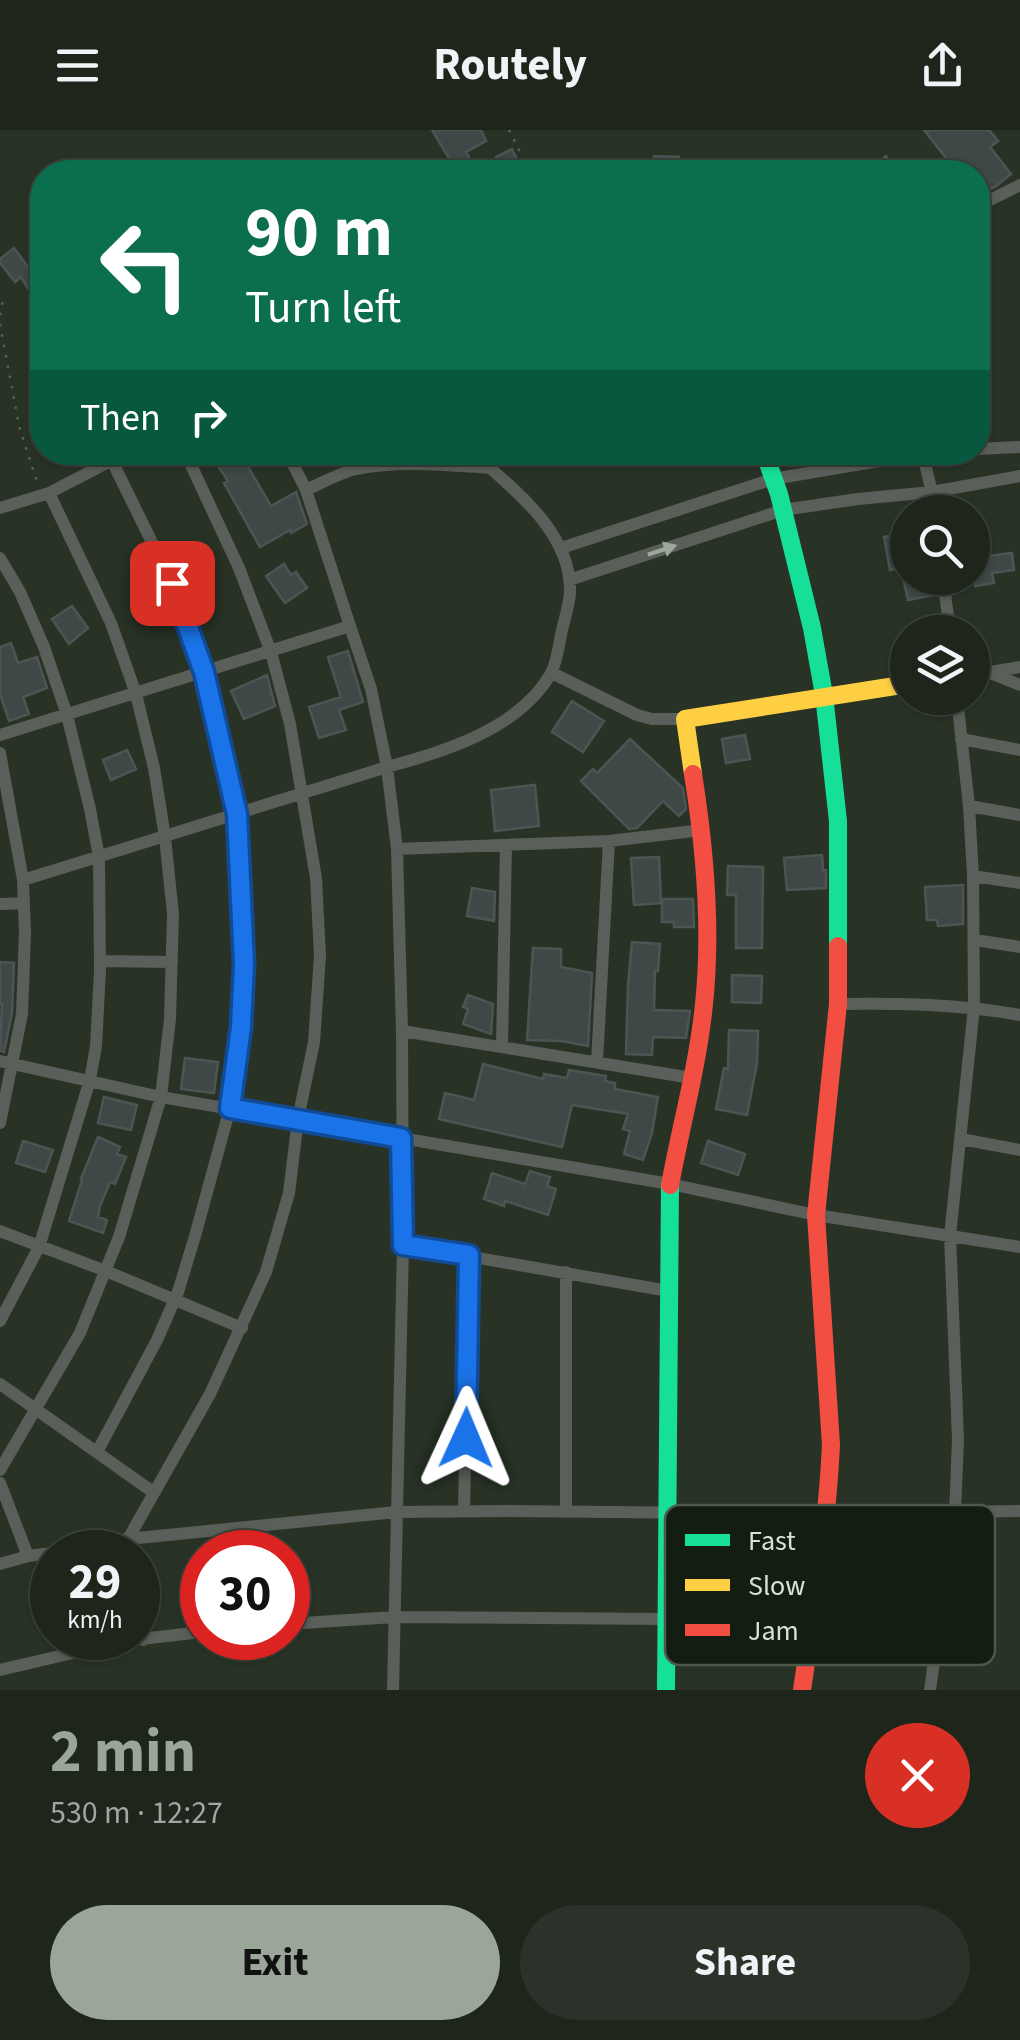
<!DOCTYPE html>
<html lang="en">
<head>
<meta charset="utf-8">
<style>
  body { margin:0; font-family:"Source Sans 3",sans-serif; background:#2b3229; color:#f1f3f6; height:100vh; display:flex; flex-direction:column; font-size:38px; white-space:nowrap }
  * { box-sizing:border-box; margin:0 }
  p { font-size:32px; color:#a1a5a3 }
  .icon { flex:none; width:55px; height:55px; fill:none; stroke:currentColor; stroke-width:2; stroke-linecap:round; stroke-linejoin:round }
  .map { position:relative; height:1560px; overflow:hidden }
  .drawer { display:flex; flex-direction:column; background:#1e261c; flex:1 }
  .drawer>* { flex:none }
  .hud { position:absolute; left:30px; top:30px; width:960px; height:305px; border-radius:40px; box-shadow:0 2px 8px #0004,0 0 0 2px #3c433b; background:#0b6e4f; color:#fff; overflow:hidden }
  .tools { position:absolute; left:890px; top:365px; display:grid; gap:20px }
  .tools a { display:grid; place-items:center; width:100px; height:100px; border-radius:50%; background:#1e261c; box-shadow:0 2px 8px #0004,0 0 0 2px #3c433b; font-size:50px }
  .speed { position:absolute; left:30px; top:1400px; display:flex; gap:20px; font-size:50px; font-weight:700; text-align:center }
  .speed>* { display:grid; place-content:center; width:130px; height:130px; border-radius:50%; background:#1e261c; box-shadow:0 2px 8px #0004,0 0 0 2px #3c433b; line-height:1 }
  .speed small { font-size:25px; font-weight:400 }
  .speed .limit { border:15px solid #d22; background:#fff; color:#111 }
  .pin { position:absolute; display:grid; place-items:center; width:85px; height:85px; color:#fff; margin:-42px; border-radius:20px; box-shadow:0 5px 15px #0006 }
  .me { position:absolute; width:110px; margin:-55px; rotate:1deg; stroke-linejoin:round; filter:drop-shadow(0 0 8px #0008) }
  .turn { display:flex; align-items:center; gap:35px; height:210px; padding:0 50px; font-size:45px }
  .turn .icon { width:130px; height:130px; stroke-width:2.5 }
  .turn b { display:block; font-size:70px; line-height:85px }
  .then { display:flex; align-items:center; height:95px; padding:0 50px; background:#0003; gap:20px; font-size:38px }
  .round { display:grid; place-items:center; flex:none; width:105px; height:105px; border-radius:52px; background:#2b3229 }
  .summary { display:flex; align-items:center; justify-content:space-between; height:170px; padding:0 50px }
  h1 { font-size:60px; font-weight:700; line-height:75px; color:#9aa697 }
  .cta { display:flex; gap:20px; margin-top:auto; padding:20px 50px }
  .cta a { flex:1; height:115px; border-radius:60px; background:#9aa697; color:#111; font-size:40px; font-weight:700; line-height:115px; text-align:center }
  .cta a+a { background:#2b3229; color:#f1f3f6 }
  header { display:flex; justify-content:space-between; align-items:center; height:130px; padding:0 50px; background:#1e261c; font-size:45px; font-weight:700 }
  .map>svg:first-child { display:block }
  .building { fill:#3f4846; stroke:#4c5554; stroke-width:2.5 }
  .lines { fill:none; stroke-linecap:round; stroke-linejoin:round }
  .path { stroke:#5a5f59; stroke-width:2.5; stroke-dasharray:2.5 8; stroke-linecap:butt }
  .street { stroke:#5a5f59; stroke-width:12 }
  .fast { stroke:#16e098; stroke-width:18 }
  .slow { stroke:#ffcf43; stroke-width:18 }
  .jam { stroke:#f24e42; stroke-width:18 }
  .oneway { fill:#9fa89d }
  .route-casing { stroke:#114b97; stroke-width:25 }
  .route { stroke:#1a73e8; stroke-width:18 }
  .key { fill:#141d12; stroke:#4e594c; stroke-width:2.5 }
  .key-label { font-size:28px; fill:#d7e4d4 }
</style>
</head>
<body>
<header><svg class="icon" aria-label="menu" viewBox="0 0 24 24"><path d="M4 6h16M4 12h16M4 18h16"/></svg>Routely<svg class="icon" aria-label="share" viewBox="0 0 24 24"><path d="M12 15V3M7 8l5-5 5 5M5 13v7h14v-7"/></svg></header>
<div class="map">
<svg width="1020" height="1560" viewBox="0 0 1020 1560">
  <rect width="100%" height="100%" fill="#283326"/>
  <!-- building -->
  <path class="building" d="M432,0H481L486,11L466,22L478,42H457Z
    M924,0H989L998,11L990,17L1011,44L995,57L978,65V42H957Z
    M512,19L521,38L522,42H504L496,27Z
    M654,26L679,27L678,42H654Z
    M886,26L899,42H878L873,37Z
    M14,118L42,156V181L21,147L15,152L0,133V129Z
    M209,322H266L247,335L271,376L296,362L307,394L291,403L290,400L260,417L224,353L228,351Z
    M908,402V436L890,440L884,407Z
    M1012,423L1014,440L992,443L994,453L975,456L972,428Z
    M284,434L291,445L296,442L307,458L285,473L266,446Z
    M903,448H931L934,465L908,470Z
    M72,476L88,498L69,514L52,489Z
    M11,513L18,533L37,527L47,558L23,567L29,584L9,591L0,564V517Z
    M348,521L363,572L339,580L346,600L319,608L309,577L341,567L328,527Z
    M267,545L275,576L244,589L231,561Z
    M572,571L604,591L583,622L552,602Z
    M745,605L750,629L726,633L722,609Z
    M630,609L683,658L686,679L679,686L663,671L637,698L629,699L581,651L593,639L597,643Z
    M127,620L136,639L111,650L103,630Z
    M535,655L539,696L495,701L491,660Z
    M822,725L823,740H826V758L787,760L784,728Z
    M659,727L661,773L634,775L631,728Z
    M728,736L763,737L762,818H736V765H727Z
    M963,755V794L938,796L937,790H927L925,757Z
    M472,758L495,762L494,791L467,786Z
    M662,769H693L694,797H674V792H662Z
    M632,812L660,814L658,841H655L654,880L690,881L686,908L653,907L652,925L626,924L628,855Z
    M533,818L561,819V837L592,843L588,916L561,911L527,910Z
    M0,832L14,833L12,883L4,922L0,921L2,874H0Z
    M732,845L762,846L761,873L732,872Z
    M468,865L493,874L491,904L463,894L468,879L463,877Z
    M729,900L758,901L757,933L747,985L716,979L724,938L728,939Z
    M185,928L218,932L214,963L181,959Z
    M483,934L543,949L544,944L567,948L569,940L606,946L605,951L615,953V959L658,967L652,1003L643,1030L624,1024L630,1001L623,999L628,984L572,975L562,1017L439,989L445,963L474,970Z
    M104,967L137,975L131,1000L98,993Z
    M98,1007L120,1017L117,1024L126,1027L115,1054L110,1052L100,1076L98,1087L107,1090L103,1103L69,1091L82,1050L81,1049Z
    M23,1011L53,1020L45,1042L16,1033Z
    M708,1011L745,1024L738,1045L701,1033Z
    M530,1041L550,1047L547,1056L556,1059L548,1085L505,1071L504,1076L484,1069L492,1043L525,1054Z"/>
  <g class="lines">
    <!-- path -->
    <path class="path" d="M509,0L530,42
      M0,185L4,165
      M0,194L19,296L38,355"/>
    <!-- street -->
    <path class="street" d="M978,76L1020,55
      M978,319L1020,317
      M287,322L306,360C322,353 339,343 356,339C400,330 446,335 490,338L499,322
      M922,322L932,362L935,382
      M0,378L49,363L128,322
      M561,418L773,349L932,322
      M0,428L20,462L44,517L67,585L90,679L99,727L100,841L96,916L90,950L39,1117L0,1191
      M943,448L950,502
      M569,450L783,380L858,369L932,362L1020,346
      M350,496L371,559L387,637L397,719L402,901L403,1115L393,1560
      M552,543L637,585L652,589H685
      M990,543L1020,555
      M972,545L1020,537
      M0,605L350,496L306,360
      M961,609L1020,620
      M0,623L23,750
      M969,676L1020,685
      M397,719L609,711L702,700
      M973,746L1020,753
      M0,774L24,773
      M975,810L1020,817
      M100,831L172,832
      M838,874C900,873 959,874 1020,885
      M402,901L692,948
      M502,917L506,715
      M0,931L161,967L670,1054L816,1085L1020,1117
      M597,932L609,711
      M0,993L22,884L25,803L23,750L387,637C444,622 518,599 550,545C557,533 559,514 562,500C565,488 569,475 570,463C572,410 526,369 490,338
      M961,1009L1020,1020
      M0,1101L106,1141L242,1198
      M403,1115L669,1161
      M566,1142V1381
      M0,1254L153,1362
      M97,1322L157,1210L178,1162L195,1106L230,978L241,897L244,835L237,684L205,542L172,453L112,331
      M0,1340L80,1203L119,1107L161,967L170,889L173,784L165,707L154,638L136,564L111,493L49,363
      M0,1353L28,1426
      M464,1381L469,1125
      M54,1422L128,1409L396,1382L504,1381L828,1384L1020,1381
      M130,1422L128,1409L210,1264L266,1142L289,1063L298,989L314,912L320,826L316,748L290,594L271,522L239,438L185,322
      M0,1434L28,1426L52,1423
      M138,1473L143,1510
      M288,1494L394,1487L665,1489
      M0,1540L124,1511L202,1502
      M930,1560L955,1383L958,1310L950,1106L974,877L973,746L969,676L957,568"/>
    <!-- fast -->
    <path class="fast" d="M764,322L779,364L812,498L824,565L838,691V816
      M666,1560L670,1055"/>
    <!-- slow -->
    <path class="slow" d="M693,644L685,589L908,554"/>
    <!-- jam -->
    <path class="jam" d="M670,1055C681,995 698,935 704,874C712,798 705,719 693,644
      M802,1560C814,1478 827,1397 831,1315L816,1085L838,874V816"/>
  </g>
  <!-- one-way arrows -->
  <defs><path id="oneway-solid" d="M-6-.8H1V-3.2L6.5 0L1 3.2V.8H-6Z" transform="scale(2.5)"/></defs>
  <use class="oneway" href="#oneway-solid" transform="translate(662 420) rotate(-18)"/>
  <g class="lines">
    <!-- route casing -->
    <g class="route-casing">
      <path id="route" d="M172,453L204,542L237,684L244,834L241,897L230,978L401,1008L403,1115L469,1125L466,1308"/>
    </g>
    <!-- route -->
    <use href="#route" class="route"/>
  </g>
  <!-- legend -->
  <rect x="665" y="1375" width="330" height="160" rx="15" class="key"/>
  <rect x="685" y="1404" width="45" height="12" fill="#16e098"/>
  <rect x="685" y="1449" width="45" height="12" fill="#ffcf43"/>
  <rect x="685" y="1494" width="45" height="12" fill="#f24e42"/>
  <g class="key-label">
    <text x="748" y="1420">Fast</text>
    <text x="748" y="1465">Slow</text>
    <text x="748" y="1510">Jam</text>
  </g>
</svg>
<div class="tools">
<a><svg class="icon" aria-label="search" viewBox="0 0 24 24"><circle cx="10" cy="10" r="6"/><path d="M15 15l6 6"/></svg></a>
<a><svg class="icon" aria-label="layers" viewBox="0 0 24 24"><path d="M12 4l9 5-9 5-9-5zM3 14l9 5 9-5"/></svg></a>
</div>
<div class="speed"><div>29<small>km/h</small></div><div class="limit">30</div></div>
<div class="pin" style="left:172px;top:453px;background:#d93025"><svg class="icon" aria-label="arrive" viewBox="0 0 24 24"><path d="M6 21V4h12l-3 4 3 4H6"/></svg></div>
<svg class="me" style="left:466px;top:1308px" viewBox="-20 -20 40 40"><path d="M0-17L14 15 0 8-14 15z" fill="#1a73e8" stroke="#fff" stroke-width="4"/></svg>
<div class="hud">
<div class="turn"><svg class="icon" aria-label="left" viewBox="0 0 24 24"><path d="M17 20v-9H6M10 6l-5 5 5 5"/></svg><div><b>90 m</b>Turn left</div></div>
<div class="then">Then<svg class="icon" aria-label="right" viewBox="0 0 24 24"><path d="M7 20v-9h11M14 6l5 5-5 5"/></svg></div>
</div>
</div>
<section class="drawer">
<div class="summary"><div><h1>2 min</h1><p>530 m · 12:27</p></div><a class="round" style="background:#d93025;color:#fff"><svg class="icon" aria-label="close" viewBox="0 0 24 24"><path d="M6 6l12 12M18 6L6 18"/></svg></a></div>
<div class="cta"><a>Exit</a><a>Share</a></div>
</section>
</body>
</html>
